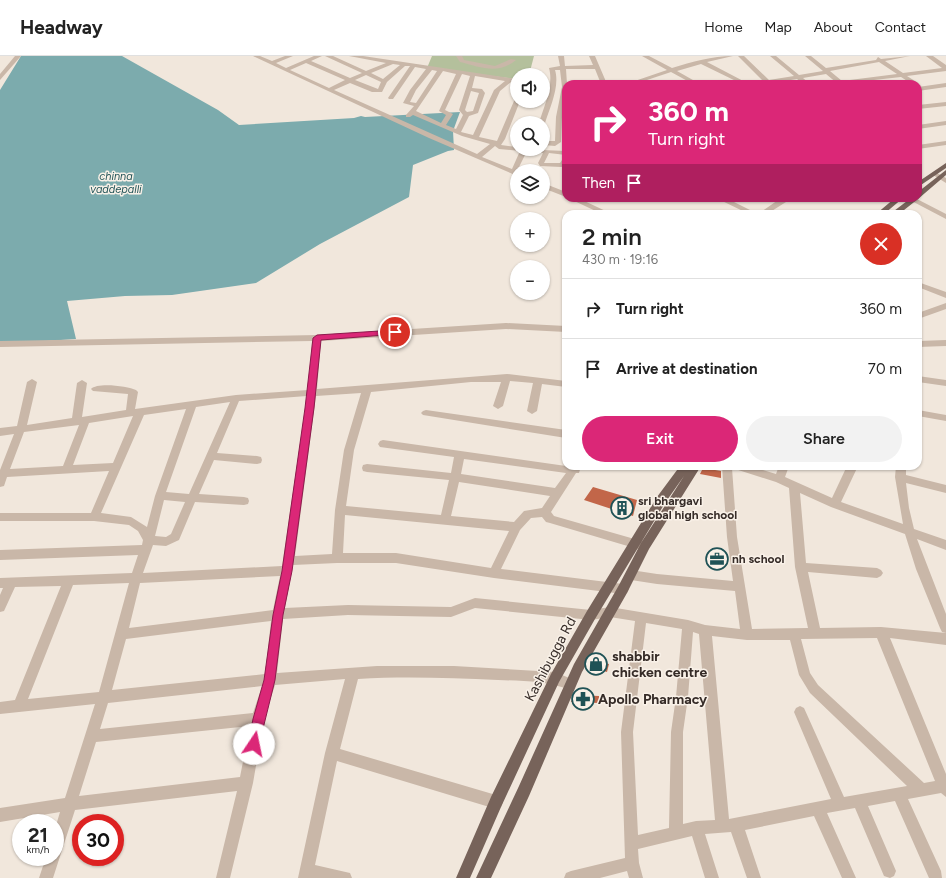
<!DOCTYPE html>
<html lang="en">
<head>
<meta charset="utf-8">
<style>
  body { margin:0; font-family:Figtree,sans-serif; background:#f2f2f2; color:#222; height:100vh; display:flex; flex-direction:column; font-size:15px; white-space:nowrap }
  * { box-sizing:border-box; margin:0 }
  p { font-size:13px; color:#767676 }
  .icon { flex:none; width:22px; height:22px; fill:none; stroke:currentColor; stroke-width:2; stroke-linecap:round; stroke-linejoin:round }
  .map { position:relative; flex:1; overflow:hidden }
  .side { position:absolute; left:562px; top:154px; width:360px; height:260px; display:flex; flex-direction:column; background:#fff; border-radius:12px; box-shadow:0 1px 3px #0004 }
  .side>* { flex:none }
  .top-card { position:absolute; left:562px; top:24px; width:360px; height:122px; border-radius:12px; box-shadow:0 1px 3px #0004; background:#db2777; color:#fff; overflow:hidden }
  .controls { position:absolute; left:510px; top:12px; display:grid; gap:8px }
  .controls a { display:grid; place-items:center; width:40px; height:40px; border-radius:50%; background:#fff; box-shadow:0 1px 3px #0004; font-size:20px }
  .speed { position:absolute; left:12px; top:758px; display:flex; gap:8px; font-size:20px; font-weight:700; text-align:center }
  .speed>* { display:grid; place-content:center; width:52px; height:52px; border-radius:50%; background:#fff; box-shadow:0 1px 3px #0004; line-height:1 }
  .speed small { font-size:10px; font-weight:400 }
  .speed .limit { border:6px solid #d22; background:#fff; color:#111 }
  .pin { position:absolute; display:grid; place-items:center; width:34px; height:34px; color:#fff; margin:-17px; border:2px solid #fff; border-radius:50%; box-shadow:0 1px 4px #0007 }
  .me { position:absolute; width:44px; margin:-22px; rotate:11deg; stroke-linejoin:round; filter:drop-shadow(0 0 3px #0008) }
  .turn { display:flex; align-items:center; gap:14px; height:84px; padding:0 20px; font-size:18px }
  .turn .icon { width:52px; height:52px; stroke-width:2.5 }
  .turn b { display:block; font-size:28px; line-height:34px }
  .then { display:flex; align-items:center; height:38px; padding:0 20px; background:#0003; gap:8px; font-size:15px }
  .round { display:grid; place-items:center; flex:none; width:42px; height:42px; border-radius:21px; background:#f2f2f2 }
  .head { display:flex; align-items:center; justify-content:space-between; height:68px; padding:0 20px }
  h1 { font-size:24px; font-weight:600; line-height:30px }
  .button { display:flex; gap:8px; margin-top:auto; padding:8px 20px }
  .button a { flex:1; height:46px; border-radius:24px; background:#db2777; color:#fff; font-size:16px; font-weight:600; line-height:46px; text-align:center }
  .button a+a { background:#f2f2f2; color:#222 }
  ul { padding:0; list-style:none }
  li { display:flex; align-items:center; gap:12px; height:60px; padding:0 20px; border-top:1px solid #e0e0e0 }
  li div { flex:1 }
  li b { display:block; font-size:15px }
  li em { font-style:normal }
  header { display:flex; align-items:center; gap:24px; box-sizing:border-box; height:56px; padding:0 20px; background:#fff; border-bottom:1px solid #e0e0e0 }
  header strong { font-size:19px }
  nav { display:flex; gap:22px; margin-inline-start:auto; font-size:14px }
  .map>svg:first-child { display:block }
  .green { fill:#b4c09c }
  .water { fill:#7cabad }
  .building { fill:#c26649 }
  .lines { fill:none; stroke-linecap:round; stroke-linejoin:round }
  .minor { fill:#c9b7a8; fill-rule:evenodd }
  .major { fill:#77635a; fill-rule:evenodd }
  .route { fill:#db2777; stroke:#8e194d }
  .labels { text-anchor:middle; stroke-width:3; stroke-linejoin:round; paint-order:stroke }
  .far-water-label { font-size:11px; font-style:italic; fill:#1f5256; stroke:#f9f1e8 }
  .poi-label { font-size:12px; font-weight:bold; fill:#362c28; stroke:#f9f1e8; text-anchor:start }
  .near-poi-label { font-size:14px; font-weight:bold; fill:#362c28; stroke:#f9f1e8; text-anchor:start }
  .near-street-label { font-size:14px; fill:#362c28; stroke:#f9f1e8 }
</style>
</head>
<body>
<header>
<strong>Headway</strong>
<nav><a>Home</a><a>Map</a><a>About</a><a>Contact</a></nav>
</header>
<div class="map">
<svg width="946" height="822" viewBox="0 0 946 822">
  <rect width="100%" height="100%" fill="#f1e7dc"/>
  <!-- green -->
  <path class="green" d="M432,0H534L529,19H517V23L427,12Z"/>
  <!-- water -->
  <path class="water" d="M21,0H122L218,54L239,69L354,62L361,60L365,61L460,56L453,75L454,94L448,95L413,109L409,141L320,188L256,227L172,239L125,240L67,245L76,283L0,288V34Z"/>
  <!-- building -->
  <path class="building" d="M703,412L721,415V422L700,418Z
    M593,431L637,444L633,460L584,444Z
    M591,603L609,608L607,616L587,610Z
    M574,639L599,640V647L571,646Z"/>
  <g class="lines">
    <!-- minor -->
    <path class="minor" d="M15,0H21L0,24V18Z
      M253,0H260L272,5L285,0H293L276,7L286,12L314,0H322L311,5L350,22L362,17L325,0H333L366,15L386,7L349,0H363L517,23V27L511,26L500,35L479,81L497,85L514,45L517,43V45H520L505,83L501,89L517,91V93L566,95V99L549,97L544,107H560L564,101L566,100V110L561,111L540,110L538,107L543,97L527,95L517,115V120L515,119L429,82ZM306,7L345,24L329,32L290,14ZM393,8L400,9L383,23L371,17ZM405,10H410L388,42L389,43H393L415,11L426,13L410,34L403,47L414,50L406,59V61H410L413,59L462,80L490,88L477,98L334,34L350,27L372,36H382L387,26ZM432,14L437,15L416,47L410,46L416,34ZM443,15L456,18L439,55L446,59L441,67L416,55ZM462,18L470,20L459,54L463,59L456,73L446,69L453,58L445,54ZM366,19L381,26L378,33L355,24ZM475,20L505,25L494,34L473,79L461,76L469,60L478,57L485,37L482,33L472,32ZM471,35L479,37L473,55L467,56L465,54ZM495,90L499,93L520,95L512,113L482,101Z
      M456,0H462L464,4L495,10L511,3L516,4C498,19 480,11 460,6Z
      M558,0H564L565,10L593,9L589,0H595L607,28H601L595,13H566L567,28H566V41L562,61L561,86L555,90L543,89V85H555L556,61L562,31L560,14H555C560,30 550,51 545,67L543,69V67H539C544,50 554,30 549,12L560,10Z
      M642,0H649L672,12C692,6 712,0 733,0L707,6L749,28H742L701,8L677,15L700,28H693L671,16L635,28H626L667,14Z
      M738,0H744L769,24L794,20L770,0H776L799,19L823,15L805,0H811L826,12L876,4L878,1L881,3L910,0L885,5L903,17L942,12L926,0H933L946,9V15L907,20L918,27V29V28H912L901,21L838,28L826,18L803,22L810,28H803L797,23L772,27L773,28H749L763,25ZM879,6L897,18L842,25L830,15Z
      M946,27V31L918,35V31Z
      M946,46V50L918,53V49Z
      M946,65V69L918,73V69Z
      M946,85V89L918,93V89Z
      M933,117H937L946,122V127L933,119Z
      M543,127L566,136V141L543,132Z
      M568,142H578L612,158H602Z
      M716,142H726L758,158L781,142H789L786,146L767,158H749Z
      M906,142H915L946,158V163Z
      M918,226L946,236V242L918,231Z
      M946,247V253L918,263V257Z
      M506,267L566,270V276L506,273L321,285L317,333L507,318L566,325V331L542,328L537,355L532,358L527,355L533,327L510,325L503,350L498,353L493,350L501,326H471L371,336L354,394L346,450L441,459L449,424L367,416L363,415L362,412L363,409L367,408L451,417L454,401L380,391L378,388L380,385L383,384L566,410H581L579,417H576L551,456L554,460L645,486L646,489L645,492L641,494L550,467L546,466L542,461L531,462L520,474L501,513L623,528L627,529L629,533L627,537L623,538L494,522L396,507H337L293,509L285,552L348,549L451,551L475,542L591,554L610,551L688,564L705,569L740,573L735,535L657,528L631,524L627,522L625,519L627,516L631,514L657,518L733,525L727,481L722,410H749L776,418L779,410H789L785,421L832,442L847,410H858L841,446L903,468L895,421L896,410H906V419L946,429V437L906,427L909,452L914,473L946,484V494L917,483L946,558V577L942,576L940,572L916,513L905,478L831,451L800,437L806,507L877,512L881,514L883,517L881,520L877,522L808,516L820,572L881,571L946,577V589L890,582L946,718V741L941,737L908,743L941,815L942,822H929L895,745L868,750L896,815L894,820L890,822L884,820L855,752L827,757L856,822H842L814,760L745,774L761,822H747L731,776L705,778L719,822H705L692,780L638,793L639,807L643,822H629L627,815L600,822H564L566,817L571,815L625,802L621,676L635,565L610,561L591,564L475,552L451,561L348,559L283,563L277,617L377,610H454L555,616L574,624L576,628L574,632L570,634C547,625 523,625 498,624C451,622 405,620 358,623L340,693L496,739L501,741L503,746L501,751L496,753L337,705L315,809L350,817L352,822H298L325,697L345,623L275,629L264,663L253,727L230,822H216L237,735L75,754L53,822H39L46,801H55V773L60,756L0,766V752L65,742L95,648L0,658V646L15,644L61,530L15,531L4,555L0,556V539L3,532H0V522L132,517L138,499L0,504V494L142,489L143,484L138,475L129,469L94,465H0V457H91L109,415L7,421L4,430L0,431V414L14,378L0,380V372L17,370L27,326L32,323L37,326L27,369L72,362L77,327L82,324L87,327L82,361L126,354L128,338L93,335L91,333C97,326 128,330 136,334L138,336L135,353L236,339L308,334L312,285L0,291V285L317,279ZM361,337L344,394L335,454L332,498L295,500L316,340ZM307,340L282,510L143,517L153,489L166,490L179,484L195,446L244,449L248,448L249,445L248,442L244,441L199,438L214,404L257,408L261,407L262,404L261,401L257,400L217,397L239,345ZM230,346L189,438L166,436L196,351ZM186,353L155,440L147,471L131,461L101,457L144,359ZM133,360L113,407L73,409L89,367ZM79,369L63,410L10,413L24,376ZM464,403L566,417L555,432L461,418ZM732,412L776,426L789,432L795,511L808,572L752,573L737,481ZM459,426L550,440L542,452L524,455L514,466L451,460ZM164,444L185,446L171,478L166,481L155,480ZM345,459L509,475L491,512L396,497H343ZM280,520L273,554L129,572L140,527ZM129,527L99,636L28,643L73,529ZM271,565L265,618L112,634L126,583ZM646,567L682,573L676,641L671,676L669,772L638,779L633,676ZM693,576L699,578L715,764L696,765L683,768V676L688,641ZM712,580L747,584H790L799,619L810,637L907,730L844,741L804,652L800,650L796,652L794,656L831,743L729,763ZM877,582L935,725L924,727L818,629L810,617L801,583ZM262,630L253,657L100,673L108,647ZM250,670L240,721L79,740L96,686Z
      M946,284V290L918,291V285Z
      M918,320L946,324V330L918,326Z
      M426,354L566,374V382L423,359L421,357L423,355Z
      M918,354L946,359V365L918,360Z"/>
    <!-- major -->
    <path class="major" d="M946,107V112L918,131V126Z
      M946,114V119L918,143L899,158H890L911,142H918V136Z
      M895,142H903L884,158H876Z
      M680,410H701L649,493L627,537L582,616L529,740L491,822H476L519,730L574,608L619,529L641,487L684,420L665,447L595,563L559,626L501,751L470,822H456L491,741L551,618L587,555L657,441Z"/>
  </g>
  <!-- route -->
  <path class="route" d="M395,274L399,276L398,278L321,284L314,352L292,515L283,559L275,624L258,693L254,694L249,693L248,688L253,663L264,624L273,559L282,515L305,352L313,282L317,279Z"/>
  <!-- icons -->
  <defs>
    <g id="building-ring" transform="scale(1.15)"><circle r="9.5" fill="#f9f1e8" stroke="#1f5256" stroke-width="1.5"/><path d="M-4-6H4V6H1V3H-1V6H-4ZM-2.5-4.3h1.7v1.8h-1.7ZM.8-4.3h1.7v1.8H.8ZM-2.5-1h1.7V.8h-1.7ZM.8-1h1.7V.8H.8Z" fill="#1f5256"/></g>
    <g id="office-ring" transform="scale(1.15)"><circle r="9.5" fill="#f9f1e8" stroke="#1f5256" stroke-width="1.5"/><path d="M-6-3h4V-5.5h4V-3h4V5H-6ZM-1-4.5V-3h2v-1.5ZM-6 0V1H6V0Z" fill="#1f5256"/></g>
    <g id="shop-ring" transform="scale(1.15)"><circle r="9.5" fill="#f9f1e8" stroke="#1f5256" stroke-width="1.5"/><path d="M-5-2.5h2.3a2.7 3.5 0 0 1 5.4 0H5L5.5 6h-11ZM-1.5-2.5h3a1.5 2.3 0 0 0-3 0Z" fill="#1f5256"/></g>
    <g id="pharmacy-ring" transform="scale(1.15)"><circle r="9.5" fill="#f9f1e8" stroke="#1f5256" stroke-width="1.5"/><path d="M-2-6h4v4h4v4h-4v4h-4v-4h-4v-4h4Z" fill="#1f5256"/></g>
  </defs>
  <g fill-rule="evenodd">
    <use href="#building-ring" x="622" y="452"/>
    <use href="#office-ring" x="717" y="503"/>
    <use href="#shop-ring" x="596" y="608"/>
    <use href="#pharmacy-ring" x="583" y="643"/>
  </g>
  <g class="labels">
    <!-- far-water labels -->
    <g class="far-water-label">
      <text x="116" y="124">chinna<tspan x="116" dy="13">vaddepalli</tspan></text>
    </g>
    <!-- poi labels -->
    <g class="poi-label">
      <text x="638" y="449">sri bhargavi<tspan x="638" dy="14">global high school</tspan></text>
      <text x="732" y="507">nh school</text>
    </g>
    <!-- near-poi labels -->
    <g class="near-poi-label">
      <text x="612" y="605">shabbir<tspan x="612" dy="16">chicken centre</tspan></text>
      <text x="598" y="648">Apollo Pharmacy</text>
    </g>
    <!-- near-street labels -->
    <g class="near-street-label">
      <text transform="translate(550 603) rotate(-62)" y="5">Kashibugga Rd</text>
    </g>
  </g>
</svg>
<div class="controls">
<a><svg class="icon" aria-label="sound" viewBox="0 0 24 24"><path d="M4 9h4l5-4v14l-5-4H4zM17 9q2 3 0 6"/></svg></a>
<a><svg class="icon" aria-label="search" viewBox="0 0 24 24"><circle cx="10" cy="10" r="6"/><path d="M15 15l6 6"/></svg></a>
<a><svg class="icon" aria-label="layers" viewBox="0 0 24 24"><path d="M12 4l9 5-9 5-9-5zM3 14l9 5 9-5"/></svg></a>
<a>+</a>
<a>−</a>
</div>
<div class="speed"><div>21<small>km/h</small></div><div class="limit">30</div></div>
<div class="pin" style="left:395px;top:276px;background:#d93025"><svg class="icon" aria-label="arrive" viewBox="0 0 24 24"><path d="M6 21V4h12l-3 4 3 4H6"/></svg></div>
<svg class="me" style="left:254px;top:688px" viewBox="-20 -20 40 40"><circle r="19" fill="#fff"/><path d="M0-13L10 11 0 6-10 11z" fill="#db2777"/></svg>
<div class="top-card">
<div class="turn"><svg class="icon" aria-label="right" viewBox="0 0 24 24"><path d="M7 20v-9h11M14 6l5 5-5 5"/></svg><div><b>360 m</b>Turn right</div></div>
<div class="then">Then<svg class="icon" aria-label="arrive" viewBox="0 0 24 24"><path d="M6 21V4h12l-3 4 3 4H6"/></svg></div>
</div>
<section class="side">
<div class="head"><div><h1>2 min</h1><p>430 m · 19:16</p></div><a class="round" style="background:#d93025;color:#fff"><svg class="icon" aria-label="close" viewBox="0 0 24 24"><path d="M6 6l12 12M18 6L6 18"/></svg></a></div>
<ul>
<li><svg class="icon" aria-label="right" viewBox="0 0 24 24"><path d="M7 20v-9h11M14 6l5 5-5 5"/></svg><div><b>Turn right</b></div><em>360 m</em></li>
<li><svg class="icon" aria-label="arrive" viewBox="0 0 24 24"><path d="M6 21V4h12l-3 4 3 4H6"/></svg><div><b>Arrive at destination</b></div><em>70 m</em></li>
</ul>
<div class="button"><a>Exit</a><a>Share</a></div>
</section>
</div>
</body>
</html>
